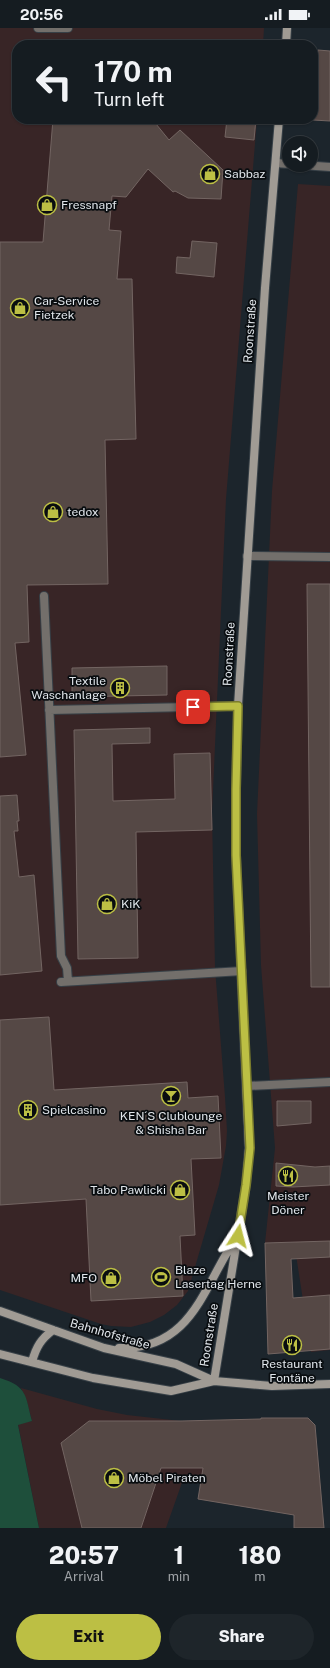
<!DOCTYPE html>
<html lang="en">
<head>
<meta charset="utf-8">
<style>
  body { margin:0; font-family:"Public Sans",sans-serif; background:#1e252a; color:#f1f3f6; height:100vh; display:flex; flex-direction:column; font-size:15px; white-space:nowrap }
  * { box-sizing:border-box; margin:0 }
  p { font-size:13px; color:#9da1a5 }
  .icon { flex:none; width:22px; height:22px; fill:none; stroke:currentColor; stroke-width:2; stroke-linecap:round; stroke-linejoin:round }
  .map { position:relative; height:1500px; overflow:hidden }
  .side { display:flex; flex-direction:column; background:#151c21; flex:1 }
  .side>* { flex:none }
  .guide { position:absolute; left:12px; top:12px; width:306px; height:84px; border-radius:16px; box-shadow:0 1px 3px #0004,0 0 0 1px #343a3f; background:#151c21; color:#f1f3f6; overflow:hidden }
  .tools { position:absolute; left:282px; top:108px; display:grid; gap:8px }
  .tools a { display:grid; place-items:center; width:36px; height:36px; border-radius:50%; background:#151c21; box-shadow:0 1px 3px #0004,0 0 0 1px #343a3f; font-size:20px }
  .pin { position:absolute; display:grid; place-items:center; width:34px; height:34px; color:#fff; margin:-17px; border-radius:8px; box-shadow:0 2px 6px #0006 }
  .me { position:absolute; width:44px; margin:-22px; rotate:9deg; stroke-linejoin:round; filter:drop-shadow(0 0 3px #0008) }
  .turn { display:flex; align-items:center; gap:14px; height:84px; padding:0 16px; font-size:18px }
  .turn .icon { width:52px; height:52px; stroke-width:2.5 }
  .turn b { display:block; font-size:28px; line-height:34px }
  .eta { display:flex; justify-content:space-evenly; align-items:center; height:68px; text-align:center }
  .eta b { font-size:24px; font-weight:800; line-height:28px }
  .cta { display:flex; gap:8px; margin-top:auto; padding:8px 16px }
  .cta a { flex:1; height:46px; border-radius:24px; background:#bcbf44; color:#111; font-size:16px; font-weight:800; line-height:46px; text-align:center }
  .cta a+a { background:#1e252a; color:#f1f3f6 }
  .status { display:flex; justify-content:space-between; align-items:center; height:28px; padding:0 20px; background:#151c21; direction:ltr }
  .status svg { height:11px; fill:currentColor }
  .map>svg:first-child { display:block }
  .commercial { fill:#382526 }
  .green { fill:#1e4f3b }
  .building { fill:#554845; stroke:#736562 }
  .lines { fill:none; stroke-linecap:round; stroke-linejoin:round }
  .lane-casing { stroke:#374047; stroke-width:10 }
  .secondary-casing { stroke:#374047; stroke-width:10 }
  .lane { stroke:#736f6b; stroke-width:8 }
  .secondary { stroke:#a09b94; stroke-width:8 }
  .route-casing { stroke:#7a7c2c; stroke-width:10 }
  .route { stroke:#bcbf44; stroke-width:7 }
  .labels { text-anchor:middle; stroke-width:3.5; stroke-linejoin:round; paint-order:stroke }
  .poi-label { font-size:12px; fill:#e0e5ea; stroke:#090d10; text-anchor:start }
  .street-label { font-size:12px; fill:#e0e5ea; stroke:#090d10 }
</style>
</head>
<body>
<div class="status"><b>20:56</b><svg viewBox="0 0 49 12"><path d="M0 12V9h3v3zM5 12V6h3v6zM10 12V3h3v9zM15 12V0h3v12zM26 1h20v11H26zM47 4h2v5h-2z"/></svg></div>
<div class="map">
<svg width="330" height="1500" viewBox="0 0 330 1500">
  <rect width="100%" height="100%" fill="#1c252c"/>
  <!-- commercial -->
  <path class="commercial" d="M0,0H264L263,17H17V91H257L226,471L212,785L215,940L225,1069L227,1103L226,1118L219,1157L188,1263L177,1277L164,1287L150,1294L131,1299L111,1298L101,1296L0,1262Z
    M298,156L330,158V1322L311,1324L294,1214L265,1215L275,1120L261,937L257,786L272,463Z
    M21,1360L97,1381L127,1387L181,1393L259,1391L201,1452L184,1449L166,1500H39L18,1396L32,1393L26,1371Z"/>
  <!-- green -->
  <path class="green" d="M0,1350C28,1359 25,1367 32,1393L18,1397L39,1500H0Z"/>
  <!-- building -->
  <path class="building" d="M318,22L330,23V93L313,92Z
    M53,91H152L169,112L180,102L223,142L221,171L188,170L175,163L173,164L148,141L126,169L112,168L109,202L121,203L117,251H132L136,411L105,412L108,556L27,557L29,614L15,615L26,727L0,729V214H43Z
    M227,91H256L254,112L225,109Z
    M192,213L217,215L214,249L176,245L177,229L190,230Z
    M307,556H330V959H311Z
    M167,638V667L72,669V640Z
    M150,700V715L112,716L113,773L175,771L174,726L210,725L212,802L136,804L138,930L78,931L74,702Z
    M17,767L19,793H17L18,803H14L19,849L34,847L42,943L0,947V768Z
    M49,989L54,1062L187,1054L188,1070L218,1068L221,1130L191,1131L195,1207L180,1208L183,1268L91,1273L86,1171L0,1177V992Z
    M277,1073H311V1095L277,1098Z
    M276,1135L315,1139L330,1138V1157L293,1159L276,1158Z
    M330,1213V1229L291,1231L293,1270L330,1267V1321L268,1326L265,1215Z
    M261,1390H308L315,1397L324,1500H294V1487L198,1471L203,1440H161L141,1500H82L61,1415L89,1393H181L261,1391Z"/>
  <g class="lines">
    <!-- lane casing -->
    <g class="lane-casing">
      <path id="lane" d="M38,0H68
        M276,135L289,136
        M302,137L330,139
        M247,528L330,529
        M44,568L61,928L67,940L68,953
        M49,682L238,678
        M61,954L242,943
        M247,1058L330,1054"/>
    </g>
    <!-- secondary casing -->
    <g class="secondary-casing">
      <path id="secondary" d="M286,17L287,0
        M0,1283L104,1320L176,1336L214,1353
        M119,1320C192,1322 203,1259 236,1210
        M0,1326L93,1350L171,1363L214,1353L272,1358L330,1356
        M32,1334C36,1319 41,1311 53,1302
        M214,1353L246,1157L249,1120L236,827V761L238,678L265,260L279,91"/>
    </g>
    <!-- lane -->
    <use href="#lane" class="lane"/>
    <!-- secondary -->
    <use href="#secondary" class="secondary"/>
  </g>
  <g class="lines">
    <!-- route casing -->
    <g class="route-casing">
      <path id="route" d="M193,679L238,678L236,761V827L250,1120L246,1157L238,1208"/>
    </g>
    <!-- route -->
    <use href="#route" class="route"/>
  </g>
  <!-- icons -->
  <defs>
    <g id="shop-ring" transform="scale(1)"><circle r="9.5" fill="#090d10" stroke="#bcbf44" stroke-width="1.5"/><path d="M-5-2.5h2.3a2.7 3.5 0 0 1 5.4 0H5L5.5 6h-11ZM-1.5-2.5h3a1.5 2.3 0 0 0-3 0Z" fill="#bcbf44"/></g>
    <g id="building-ring" transform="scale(1)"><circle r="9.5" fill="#090d10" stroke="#bcbf44" stroke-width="1.5"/><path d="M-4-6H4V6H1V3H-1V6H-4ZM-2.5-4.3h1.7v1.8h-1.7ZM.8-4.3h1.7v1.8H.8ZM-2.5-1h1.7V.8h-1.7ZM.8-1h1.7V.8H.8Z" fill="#bcbf44"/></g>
    <g id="bar-ring" transform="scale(1)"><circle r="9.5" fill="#090d10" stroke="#bcbf44" stroke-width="1.5"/><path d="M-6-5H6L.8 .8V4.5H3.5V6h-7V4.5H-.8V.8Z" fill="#bcbf44"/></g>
    <g id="restaurant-ring" transform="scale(1)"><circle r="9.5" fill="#090d10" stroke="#bcbf44" stroke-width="1.5"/><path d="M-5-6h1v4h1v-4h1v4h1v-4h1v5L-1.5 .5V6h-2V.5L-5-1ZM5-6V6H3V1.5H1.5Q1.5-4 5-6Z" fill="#bcbf44"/></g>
    <g id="stadium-ring" transform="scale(1)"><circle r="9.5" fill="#090d10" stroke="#bcbf44" stroke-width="1.5"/><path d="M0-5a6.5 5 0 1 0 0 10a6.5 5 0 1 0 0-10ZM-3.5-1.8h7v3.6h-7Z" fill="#bcbf44"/></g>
  </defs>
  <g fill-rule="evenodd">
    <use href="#shop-ring" x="210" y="146"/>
    <use href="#shop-ring" x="47" y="177"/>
    <use href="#shop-ring" x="20" y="280"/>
    <use href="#shop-ring" x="53" y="484"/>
    <use href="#building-ring" x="120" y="660"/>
    <use href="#shop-ring" x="107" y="876"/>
    <use href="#bar-ring" x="171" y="1068"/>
    <use href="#building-ring" x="28" y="1082"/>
    <use href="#restaurant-ring" x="288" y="1148"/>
    <use href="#shop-ring" x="180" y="1162"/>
    <use href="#stadium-ring" x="161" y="1249"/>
    <use href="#shop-ring" x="111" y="1250"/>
    <use href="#restaurant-ring" x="292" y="1317"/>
    <use href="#shop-ring" x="114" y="1450"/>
  </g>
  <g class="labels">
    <!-- poi labels -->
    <g class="poi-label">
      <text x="224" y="150">Sabbaz</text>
      <text x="61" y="181">Fressnapf</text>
      <text x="34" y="277">Car-Service<tspan x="34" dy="14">Fietzek</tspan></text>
      <text x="67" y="488">tedox</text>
      <text x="106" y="657" text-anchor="end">Textile<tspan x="106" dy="14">Waschanlage</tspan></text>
      <text x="121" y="880">KiK</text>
      <text x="42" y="1086">Spielcasino</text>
      <text x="171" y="1092" text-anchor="middle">KEN´S Clublounge<tspan x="171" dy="14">&amp; Shisha Bar</tspan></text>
      <text x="166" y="1166" text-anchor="end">Tabo Pawlicki</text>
      <text x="288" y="1172" text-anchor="middle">Meister<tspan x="288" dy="14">Döner</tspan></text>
      <text x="175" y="1246">Blaze<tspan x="175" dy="14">Lasertag Herne</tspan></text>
      <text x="97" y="1254" text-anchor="end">MFO</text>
      <text x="292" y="1340" text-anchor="middle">Restaurant<tspan x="292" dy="14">Fontäne</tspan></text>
      <text x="128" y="1454">Möbel Piraten</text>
    </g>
    <!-- street labels -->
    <g class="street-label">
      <text transform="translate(250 303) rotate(-86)" y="4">Roonstraße</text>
      <text transform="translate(229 626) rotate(-87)" y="4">Roonstraße</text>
      <text transform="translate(110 1306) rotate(16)" y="4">Bahnhofstraße</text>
      <text transform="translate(209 1307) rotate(-81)" y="4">Roonstraße</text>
    </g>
  </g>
</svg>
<div class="tools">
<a><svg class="icon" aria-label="sound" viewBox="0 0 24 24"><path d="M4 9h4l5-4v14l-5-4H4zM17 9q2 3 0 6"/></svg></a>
</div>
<div class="pin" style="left:193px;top:679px;background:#d93025"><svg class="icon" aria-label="arrive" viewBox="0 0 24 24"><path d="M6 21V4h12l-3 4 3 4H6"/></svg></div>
<svg class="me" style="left:238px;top:1208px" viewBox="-20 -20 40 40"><path d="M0-17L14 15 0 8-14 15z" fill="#bcbf44" stroke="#fff" stroke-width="4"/></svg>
<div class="guide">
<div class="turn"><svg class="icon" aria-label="left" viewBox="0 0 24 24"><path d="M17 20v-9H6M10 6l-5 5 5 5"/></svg><div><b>170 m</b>Turn left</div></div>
</div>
</div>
<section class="side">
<div class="eta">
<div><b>20:57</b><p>Arrival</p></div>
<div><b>1</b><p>min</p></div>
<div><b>180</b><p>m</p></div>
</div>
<div class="cta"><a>Exit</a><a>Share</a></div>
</section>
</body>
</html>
